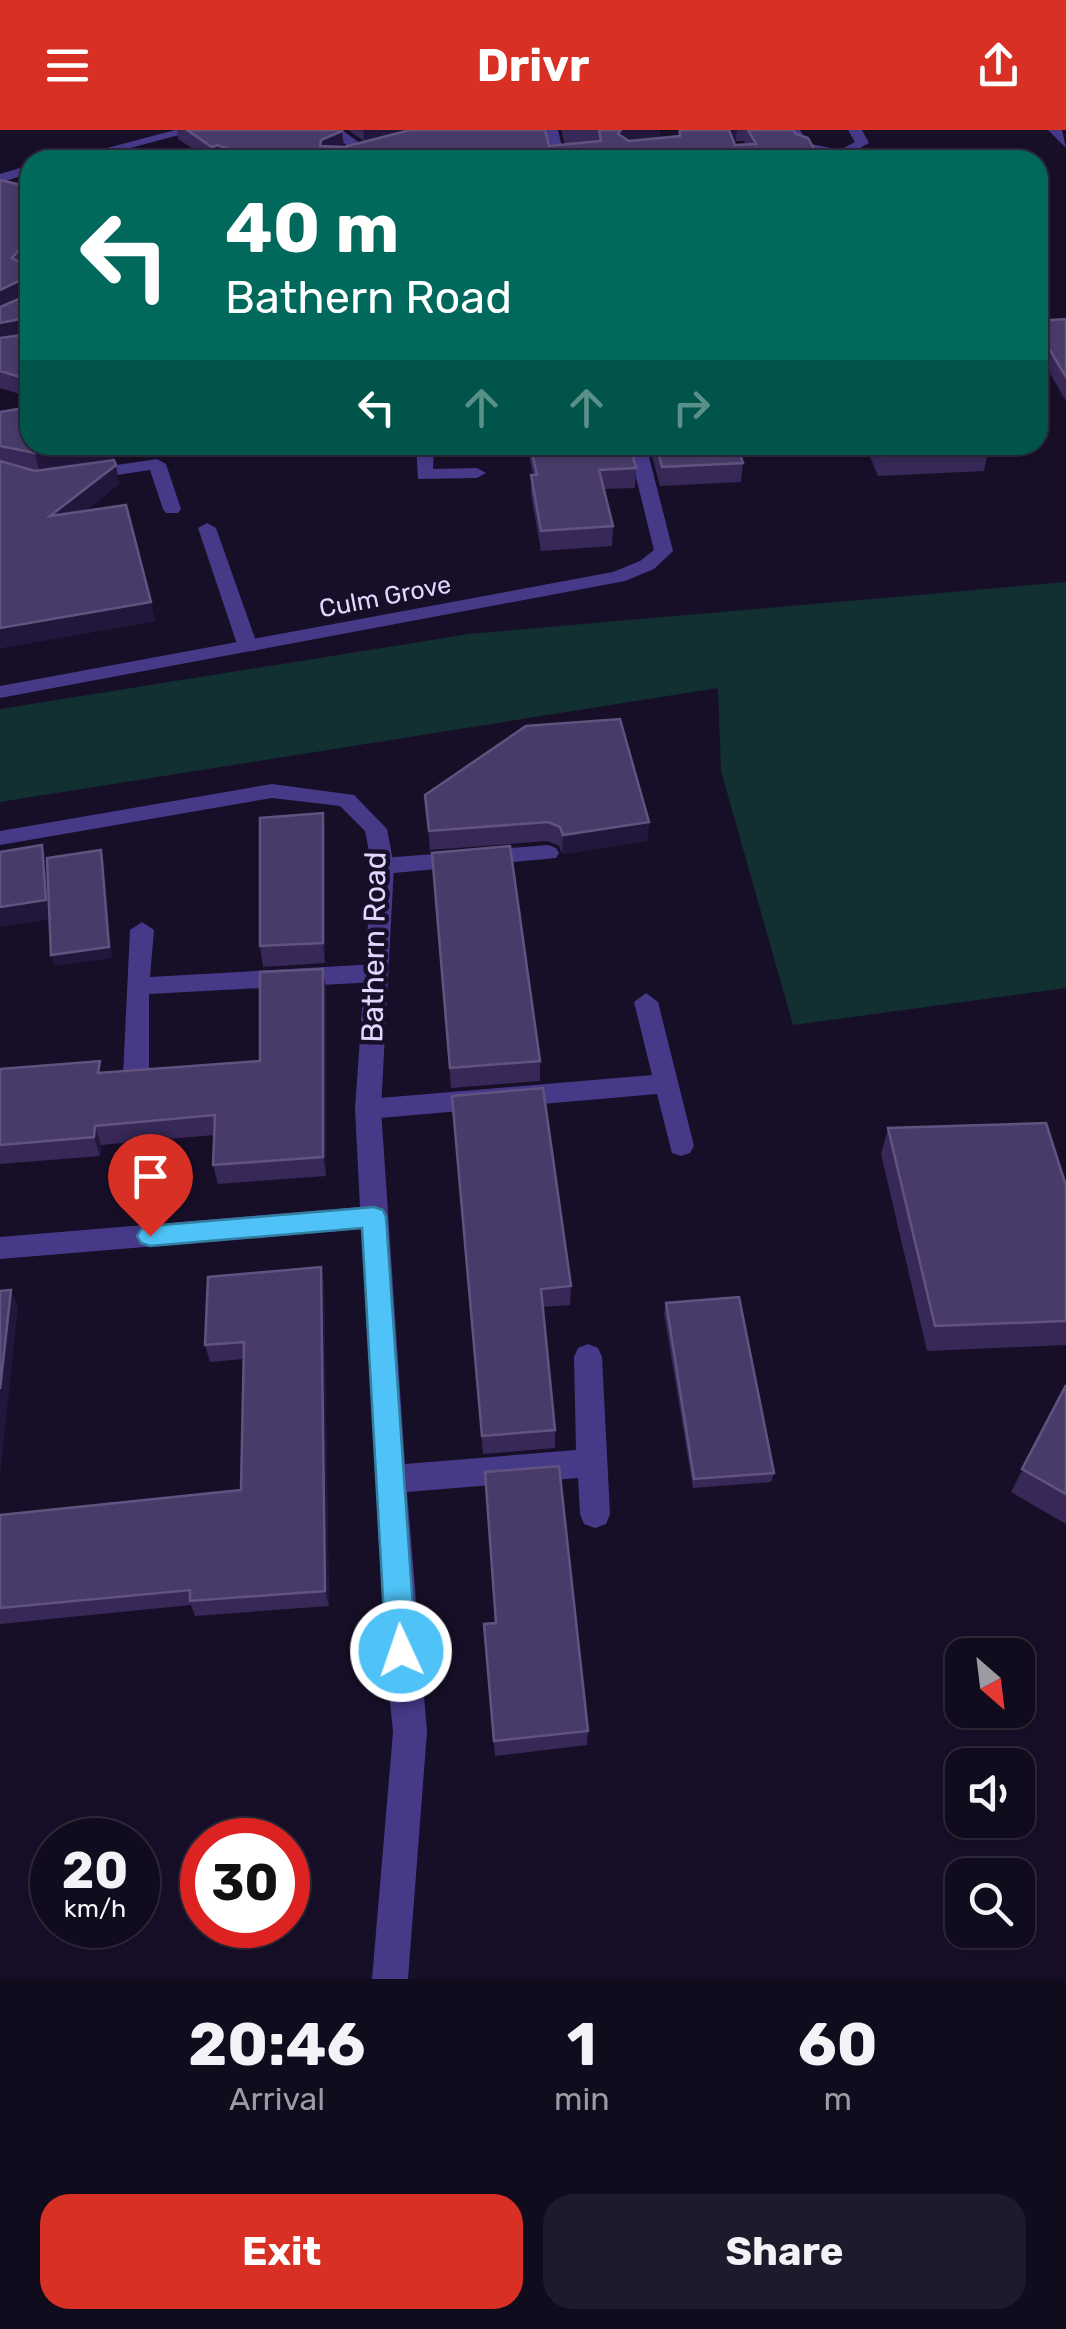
<!DOCTYPE html>
<html lang="en">
<head>
<meta charset="utf-8">
<style>
  body { margin:0; font-family:Rubik,sans-serif; background:#1e192b; color:#f1f3f6; height:100vh; display:flex; flex-direction:column; font-size:38px; white-space:nowrap }
  * { box-sizing:border-box; margin:0 }
  p { font-size:32px; color:#9c9ba4 }
  .icon { flex:none; width:55px; height:55px; fill:none; stroke:currentColor; stroke-width:2; stroke-linecap:round; stroke-linejoin:round }
  .map { position:relative; height:1849px; overflow:hidden }
  .panel { display:flex; flex-direction:column; background:#110b1e; flex:1 }
  .panel>* { flex:none }
  .top-card { position:absolute; left:20px; top:20px; width:1028px; height:305px; border-radius:30px; box-shadow:0 2px 8px #0004,0 0 0 2px #302b3c; background:#00695c; color:#fff; overflow:hidden }
  .needle { width:65px; rotate:152deg }
  .tools { position:absolute; left:945px; top:1508px; display:grid; gap:20px }
  .tools a { display:grid; place-items:center; width:90px; height:90px; border-radius:20px; background:#110b1e; box-shadow:0 2px 8px #0004,0 0 0 2px #302b3c; font-size:50px }
  .speed { position:absolute; left:30px; top:1688px; display:flex; gap:20px; font-size:50px; font-weight:700; text-align:center }
  .speed>* { display:grid; place-content:center; width:130px; height:130px; border-radius:50%; background:#110b1e; box-shadow:0 2px 8px #0004,0 0 0 2px #302b3c; line-height:1 }
  .speed small { font-size:25px; font-weight:400 }
  .speed .limit { border:15px solid #d22; background:#fff; color:#111 }
  .pin { position:absolute; display:grid; place-items:center; width:85px; height:85px; color:#fff; margin:-102px -42px; border-radius:50% 50% 50% 0; rotate:-45deg; box-shadow:0 0 10px #0007 }
  .pin .icon { rotate:45deg }
  .me { position:absolute; width:110px; margin:-55px; rotate:357deg; stroke-linejoin:round; filter:drop-shadow(0 0 8px #0008) }
  .turn { display:flex; align-items:center; gap:35px; height:210px; padding:0 40px; font-size:45px }
  .turn .icon { width:130px; height:130px; stroke-width:2.5 }
  .turn b { display:block; font-size:70px; line-height:85px }
  .lanes { display:flex; align-items:center; height:95px; padding:0 40px; background:#0003; justify-content:center; gap:50px; direction:ltr }
  .lanes .off { opacity:.35 }
  .eta { display:flex; justify-content:space-evenly; align-items:center; height:170px; text-align:center }
  .eta b { font-size:60px; font-weight:700; line-height:70px }
  .cta { display:flex; gap:20px; margin-top:auto; padding:20px 40px }
  .cta a { flex:1; height:115px; border-radius:30px; background:#d93025; color:#fff; font-size:40px; font-weight:700; line-height:115px; text-align:center }
  .cta a+a { background:#1e192b; color:#f1f3f6 }
  header { display:flex; justify-content:space-between; align-items:center; height:130px; padding:0 40px; background:#d93025; color:#fff; font-size:45px; font-weight:700 }
  .map>svg:first-child { display:block }
  .green { fill:#122f32 }
  .lines { fill:none; stroke-linecap:round; stroke-linejoin:round }
  .service { fill:#463988; fill-rule:evenodd }
  .minor { fill:#463988; fill-rule:evenodd }
  .wall { fill:#372857; fill-rule:evenodd }
  .shaded-wall { fill:#22163c }
  .building { fill:#493b69; stroke:#615380; stroke-width:2.5; fill-rule:evenodd }
  .route { fill:#4fc3f7; stroke:#337fa1; stroke-width:2.5 }
  .labels { text-anchor:middle; stroke-width:9; stroke-linejoin:round; paint-order:stroke }
  .far-street-label { font-size:25px; fill:#e0d7ff; stroke:#170f28 }
  .street-label { font-size:30px; fill:#e0d7ff; stroke:#170f28 }
</style>
</head>
<body>
<header><svg class="icon" aria-label="menu" viewBox="0 0 24 24"><path d="M4 6h16M4 12h16M4 18h16"/></svg>Drivr<svg class="icon" aria-label="share" viewBox="0 0 24 24"><path d="M12 15V3M7 8l5-5 5 5M5 13v7h14v-7"/></svg></header>
<div class="map">
<svg width="1066" height="1849" viewBox="0 0 1066 1849">
  <rect width="100%" height="100%" fill="#170f28"/>
  <!-- green -->
  <path class="green" d="M1066,452V858L793,895L721,641L718,558L0,672V579L469,504Z"/>
  <g class="lines">
    <!-- service -->
    <path class="service" d="M326,0H342L368,19L356,22Z
      M786,0H800L807,13L840,20L855,12L848,0H862L869,13L842,28L797,19Z
      M416,315H434L433,339L477,338L486,343L477,348L418,349Z
      M157,329L166,334L181,379L178,383H166L163,379L150,340L83,350L74,345L83,340Z
      M207,393L216,398L258,517L255,521H241L238,517L198,398Z
      M548,715L556,718L559,723L556,728L383,744L372,736L383,728Z
      M142,792L154,800L150,847L377,834L389,843L377,852L149,864V946L145,953H127L123,946L130,800Z
      M646,863L658,872L694,1016L690,1023L681,1026L672,1023L657,964L368,989L359,986L355,979L359,972L368,969L652,945L634,872Z"/>
    <!-- minor -->
    <path class="minor" d="M175,0H198L85,30H62Z
      M544,0H558L565,30H551Z
      M1048,0H1062L1066,18Z
      M842,20L847,21L852,30H838L835,24Z
      M30,35V43L0,53V44Z
      M628,315H646L673,421L654,439L625,451L0,568V556L613,442L640,431L654,420Z
      M272,654L354,665L387,699L394,736L381,979L405,1334L576,1320L574,1227L578,1218L588,1214L598,1218L602,1227L610,1384L606,1394L595,1398L584,1394L580,1384L578,1348L407,1362L427,1602L408,1849H372L393,1602L385,1521L362,1099L0,1129V1107L360,1077L355,979L372,736L365,701L340,676L272,668L0,715V701Z"/>
  </g>
  <!-- wall -->
  <path class="wall" d="M177,0H341L343,17L364,11L348,0H545L549,16L565,15L561,0H660V8L678,6V0H793L820,30H210L178,9ZM736,11H744L746,15H735L734,12Z
    M0,50L30,57V267L0,258Z
    M1066,189V271L1038,223V191Z
    M0,282L30,315H110L119,354L85,381L155,491L0,518Z
    M527,315H630L636,338L635,358L604,359L613,396L612,416L541,421L531,365V345H533Z
    M649,315H737L743,333L741,352L660,356Z
    M865,315H985L988,321L984,341L878,346Z
    M425,665L649,692L647,711L562,724L559,716L548,711L430,720Z
    M325,704V833L263,837L260,816Z
    M432,723L540,931V951L451,958Z
    M323,839L326,858V1046L218,1054L213,1035L214,1005L101,1015L100,1026L0,1034V939L103,942L260,931Z
    M454,985L571,1156L570,1175L542,1177L555,1300V1318L483,1324Z
    M888,998L1066,1056V1215L927,1221L881,1024Z
    M321,1137L324,1155L329,1476L195,1486L191,1475L0,1494V1385L241,1360L244,1229L210,1232L205,1215Z
    M666,1173L774,1343L771,1352L693,1358L664,1183Z
    M1066,1255V1394L1011,1362Z
    M484,1494L588,1601L587,1615L495,1626Z"/>
  <!-- shaded-wall -->
  <path class="shaded-wall" d="M363,0H413L364,11Z
    M621,0H660V11L617,21L618,4Z
    M729,0H737L736,11L727,17Z
    M342,1L344,17L320,16L321,10Z
    M218,15L220,30H214L212,17Z
    M27,147L30,165L0,180V160Z
    M25,188L30,206L0,212V193Z
    M94,315H110L113,331L39,342L35,323Z
    M116,335L119,354L54,406L50,386Z
    M151,472L155,491L0,518V498Z
    M323,683L325,704V833L323,813Z
    M649,692L647,711L562,724L563,705Z
    M42,715L48,735L52,789L0,797V777Z
    M101,720L104,731L112,828L55,836L51,825Z
    M323,839L326,858V1046L323,1027Z
    M95,996L101,1015L100,1026L94,1007Z
    M321,1137L324,1155L329,1476L325,1461Z
    M11,1160L18,1177L0,1346V1259Z"/>
  <!-- building -->
  <path class="building" d="M187,0H341L342,1L321,10L320,16L344,17L410,0H545L549,16L601,11L599,0H621L618,4L629,11L680,6V0H729L735,15L756,14L748,0H793L796,4L808,8L820,30H259L218,15L212,17Z
    M0,50L30,57V250L0,241V208L29,204L30,192L25,188L0,193V177L28,165L27,147L0,160ZM18,121H29L27,136L12,128Z
    M1066,189V247L1038,200V191Z
    M30,277V315H94L35,323L0,316V282Z
    M530,315H630L636,338L599,340L613,396L541,401L531,345H537Z
    M656,315H737L743,333L662,337Z
    M876,315H985L988,321L881,326Z
    M114,330L116,335L50,386L126,375L151,472L0,498V331L35,341Z
    M620,589L649,692L563,705L560,697L548,692L429,701L425,665L526,596Z
    M323,683V813L260,816V688Z
    M42,715L46,770L0,777V722Z
    M510,716L540,931L450,938L432,723Z
    M101,720L109,817L51,825L47,728Z
    M323,839V1027L213,1035L215,985L95,996L94,1007L0,1015V939L100,931L98,943L260,931V842Z
    M543,958L571,1156L541,1159L555,1300L482,1306L452,966Z
    M1046,993L1066,1056V1191L935,1196L888,998Z
    M321,1137L325,1461L190,1471V1460L0,1478V1385L241,1360L244,1212L205,1215L208,1147Z
    M11,1160L0,1259V1161Z
    M739,1167L774,1343L694,1349L666,1173Z
    M1066,1255V1364L1022,1339Z
    M559,1336L588,1601L494,1611L484,1494L496,1493L485,1342Z"/>
  <!-- route -->
  <path class="route" d="M374,1077L383,1080L386,1087L416,1521L412,1532L401,1536L390,1532L386,1521L362,1098L150,1116L141,1113L137,1106L141,1099L150,1096Z"/>
  <g class="labels">
    <!-- far-street labels -->
    <g class="far-street-label">
      <text transform="translate(385 466) rotate(-11)" y="9">Culm Grove</text>
    </g>
    <!-- street labels -->
    <g class="street-label">
      <text transform="translate(374 817) rotate(-89)" y="10">Bathern Road</text>
    </g>
  </g>
</svg>
<div class="tools">
<a><svg class="needle" viewBox="-14 -14 28 28"><path d="M0-13l5 13h-10z" fill="#e53935"/><path d="M0 13l5-13h-10z" fill="#9c9ba4"/></svg></a>
<a><svg class="icon" aria-label="sound" viewBox="0 0 24 24"><path d="M4 9h4l5-4v14l-5-4H4zM17 9q2 3 0 6"/></svg></a>
<a><svg class="icon" aria-label="search" viewBox="0 0 24 24"><circle cx="10" cy="10" r="6"/><path d="M15 15l6 6"/></svg></a>
</div>
<div class="speed"><div>20<small>km/h</small></div><div class="limit">30</div></div>
<div class="pin" style="left:150px;top:1106px;background:#d93025"><svg class="icon" aria-label="arrive" viewBox="0 0 24 24"><path d="M6 21V4h12l-3 4 3 4H6"/></svg></div>
<svg class="me" style="left:401px;top:1521px" viewBox="-20 -20 40 40"><circle r="17" fill="#4fc3f7" stroke="#fff" stroke-width="3"/><path d="M0-11L8 9 0 5-8 9z" fill="#fff"/></svg>
<div class="top-card">
<div class="turn"><svg class="icon" aria-label="left" viewBox="0 0 24 24"><path d="M17 20v-9H6M10 6l-5 5 5 5"/></svg><div><b>40 m</b>Bathern Road</div></div>
<div class="lanes"><svg class="icon" aria-label="left" viewBox="0 0 24 24"><path d="M17 20v-9H6M10 6l-5 5 5 5"/></svg><svg class="icon off" aria-label="ahead" viewBox="0 0 24 24"><path d="M12 20V5M6 11l6-6 6 6"/></svg><svg class="icon off" aria-label="ahead" viewBox="0 0 24 24"><path d="M12 20V5M6 11l6-6 6 6"/></svg><svg class="icon off" aria-label="right" viewBox="0 0 24 24"><path d="M7 20v-9h11M14 6l5 5-5 5"/></svg></div>
</div>
</div>
<section class="panel">
<div class="eta">
<div><b>20:46</b><p>Arrival</p></div>
<div><b>1</b><p>min</p></div>
<div><b>60</b><p>m</p></div>
</div>
<div class="cta"><a>Exit</a><a>Share</a></div>
</section>
</body>
</html>
